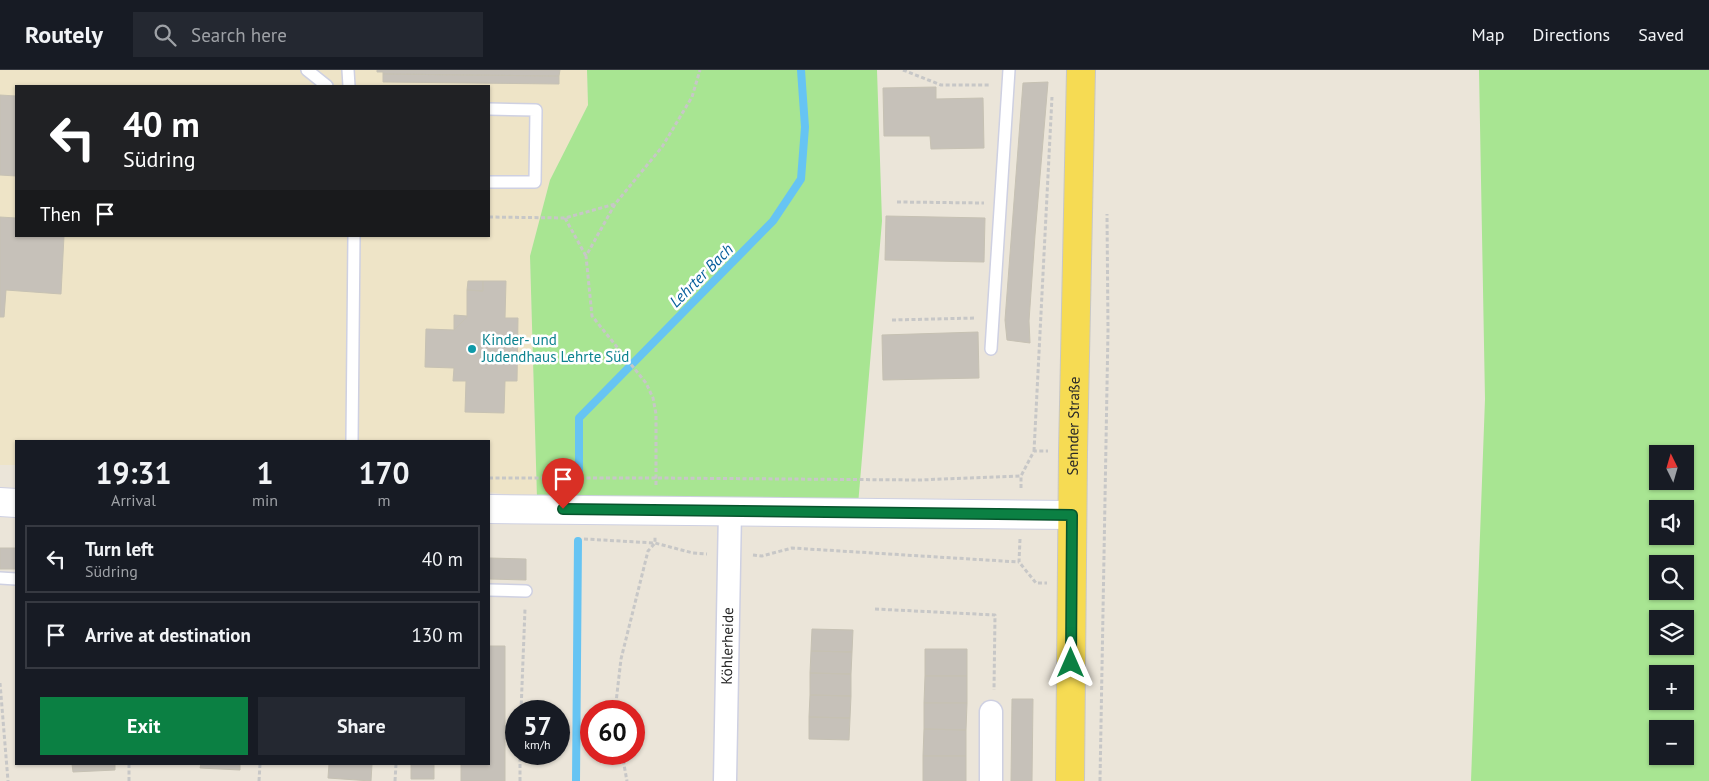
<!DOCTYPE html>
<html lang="en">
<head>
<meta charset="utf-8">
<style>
  body { margin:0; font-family:"PT Sans",sans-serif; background:#242831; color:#f1f3f6; height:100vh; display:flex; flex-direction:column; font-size:19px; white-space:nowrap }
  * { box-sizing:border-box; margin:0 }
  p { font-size:16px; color:#9ea1a6 }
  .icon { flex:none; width:28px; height:28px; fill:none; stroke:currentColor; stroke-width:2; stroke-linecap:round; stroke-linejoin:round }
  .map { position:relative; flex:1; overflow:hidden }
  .sheet { position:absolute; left:15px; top:370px; width:475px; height:325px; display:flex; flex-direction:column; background:#171b24; border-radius:0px; box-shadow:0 1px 4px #0004 }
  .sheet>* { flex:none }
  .hud { position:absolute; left:15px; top:15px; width:475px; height:152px; border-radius:0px; box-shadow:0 1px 4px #0004; background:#202124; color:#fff; overflow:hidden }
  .needle { width:32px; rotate:355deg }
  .fabs { position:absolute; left:1649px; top:375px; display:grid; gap:10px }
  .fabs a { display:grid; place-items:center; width:45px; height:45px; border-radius:0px; background:#171b24; box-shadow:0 1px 4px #0004; font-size:25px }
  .speed { position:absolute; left:505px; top:630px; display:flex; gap:10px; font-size:25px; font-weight:700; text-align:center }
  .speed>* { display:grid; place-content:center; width:65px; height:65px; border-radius:50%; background:#171b24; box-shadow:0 1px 4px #0004; line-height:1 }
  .speed small { font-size:12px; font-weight:400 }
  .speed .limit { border:8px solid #d22; background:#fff; color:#111 }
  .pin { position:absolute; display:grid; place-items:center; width:42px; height:42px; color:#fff; margin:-51px -21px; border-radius:50% 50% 50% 0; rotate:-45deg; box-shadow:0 0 5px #0007 }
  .pin .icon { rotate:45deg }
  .me { position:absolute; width:55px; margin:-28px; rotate:0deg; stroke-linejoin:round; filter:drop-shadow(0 0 4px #0008) }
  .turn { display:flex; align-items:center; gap:18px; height:105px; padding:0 25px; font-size:22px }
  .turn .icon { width:65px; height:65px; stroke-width:2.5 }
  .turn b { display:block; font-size:35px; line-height:42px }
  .then { display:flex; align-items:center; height:48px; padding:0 25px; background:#0003; gap:10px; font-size:19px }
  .eta { display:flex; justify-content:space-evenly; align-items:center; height:85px; text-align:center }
  .eta b { font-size:30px; font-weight:700; line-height:35px }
  .cta { display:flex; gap:10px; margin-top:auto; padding:10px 25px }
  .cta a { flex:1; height:58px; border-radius:0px; background:#0b8043; color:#fff; font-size:20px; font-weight:700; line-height:58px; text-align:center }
  .cta a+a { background:#242831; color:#f1f3f6 }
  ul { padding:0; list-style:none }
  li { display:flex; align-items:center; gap:15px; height:68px; margin:0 10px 8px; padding:0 15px; border:2px solid #363941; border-radius:0px }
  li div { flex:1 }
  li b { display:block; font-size:19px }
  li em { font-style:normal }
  header { display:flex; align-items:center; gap:30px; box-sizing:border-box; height:70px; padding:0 25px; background:#171b24; border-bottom:1px solid #363941 }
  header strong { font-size:24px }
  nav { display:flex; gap:28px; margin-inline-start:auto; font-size:18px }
  .search { width:350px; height:45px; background:#242831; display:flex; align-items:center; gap:12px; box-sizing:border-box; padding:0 18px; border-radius:0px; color:#9ea1a6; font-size:19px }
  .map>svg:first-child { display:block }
  .education { fill:#eee4c7; fill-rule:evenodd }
  .green { fill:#a8e592; fill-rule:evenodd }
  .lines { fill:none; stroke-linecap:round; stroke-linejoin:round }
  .stream { stroke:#66c4f3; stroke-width:8 }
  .building { fill:#c6c1b9; stroke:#c6c1b3 }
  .lane-casing { stroke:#ced0e2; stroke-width:14 }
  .street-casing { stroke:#ced0e2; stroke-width:25 }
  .secondary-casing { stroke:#ced0e2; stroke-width:30 }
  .primary-casing { stroke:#c7c7c7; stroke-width:30 }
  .path { stroke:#c7c7c7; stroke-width:3; stroke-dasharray:4 2.5; stroke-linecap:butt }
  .lane { stroke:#fff; stroke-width:11 }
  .street { stroke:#fff; stroke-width:22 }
  .secondary { stroke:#fff; stroke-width:28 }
  .primary { stroke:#f6db53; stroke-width:28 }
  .route-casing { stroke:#07532c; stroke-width:12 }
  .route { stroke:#0b8043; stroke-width:9 }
  .culture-dot { fill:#0f9aa8; stroke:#fff; stroke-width:2 }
  .labels { text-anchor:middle; stroke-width:5; stroke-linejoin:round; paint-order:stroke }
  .culture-label { font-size:15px; fill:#0d838f; stroke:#fff; text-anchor:start }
  .street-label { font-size:15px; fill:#282828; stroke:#fff }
  .water-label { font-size:16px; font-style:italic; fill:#085f9c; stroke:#fff }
</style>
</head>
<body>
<header>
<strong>Routely</strong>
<div class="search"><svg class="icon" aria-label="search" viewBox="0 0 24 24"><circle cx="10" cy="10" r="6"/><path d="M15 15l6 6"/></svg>Search here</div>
<nav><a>Map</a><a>Directions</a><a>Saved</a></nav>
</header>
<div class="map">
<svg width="1709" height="711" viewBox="0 0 1709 711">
  <rect width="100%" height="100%" fill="#ebe5d9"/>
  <!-- education -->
  <path class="education" d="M0,0H587L588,35L550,110L530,186L537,429L489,422V371H16V395H0ZM16,16H489V166H16Z"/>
  <!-- green -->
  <path class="green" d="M587,0H877L882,151L858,435L537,429L530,186L550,110L588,35Z
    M1479,0H1709V711H1471L1485,329ZM1658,384H1685V411H1658ZM1658,439H1685V466H1658ZM1658,494H1685V521H1658ZM1658,549H1685V576H1658ZM1658,604H1685V631H1658ZM1658,659H1685V686H1658Z"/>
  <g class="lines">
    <!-- stream -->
    <path class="stream" d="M579,410V348L773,151L801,109L805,57L801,0
      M576,711L578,471"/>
  </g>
  <!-- building -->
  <path class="building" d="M377,0H560L559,6L383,4V2H377Z
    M383,4L559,6V14L383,12Z
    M1048,12L1035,165L1029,251L1030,273L1007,270L1005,250L1023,13Z
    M936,17V29L983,28L984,78L931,79L930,66H884L883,18Z
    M0,25L16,26V106L0,105Z
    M886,146L985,148L984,192L885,190Z
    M0,147L16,148V166H64L61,224L6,220L4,247H0Z
    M468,211H483V221L467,220Z
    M483,211H506L505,248H518L517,311H505L504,343L465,342L466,311H453L454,298L425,297L426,259L454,260L467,247V220L483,221Z
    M454,245L467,246V247L454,260Z
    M978,262L979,308L883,310L882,265Z
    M0,478H16V499H0Z
    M489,488L526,489V510L489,509Z
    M812,559L853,560L852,582L811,581Z
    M489,576H505V711H461V694H489Z
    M925,579H967V606H925Z
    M811,581L852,582L851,604L810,603Z
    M810,603L851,604V626L810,625Z
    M925,606H967V633H924Z
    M810,625L851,626L850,648L809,647Z
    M1012,629H1033L1032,711H1011Z
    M924,633H967L966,660L924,659Z
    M809,647L850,648L849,670L809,669Z
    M924,659L966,660V686H923Z
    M923,686H966V711H923Z
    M72,694H115V700L73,702Z
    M201,694H240V700L200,698Z
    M329,694H372L371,711L328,708Z
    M411,694H434V709H411Z"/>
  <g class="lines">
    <!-- lane casing -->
    <g class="lane-casing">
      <path id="lane" d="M307,0L327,16
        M348,0L349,16
        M489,39L536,40L535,112H489
        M991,279L1009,0
        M352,371L354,166
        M0,508L16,509
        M489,520L526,521"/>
    </g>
    <!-- street casing -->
    <g class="street-casing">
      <g id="street">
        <path id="s1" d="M725,711L730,440"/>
        <path d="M991,711V642"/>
      </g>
    </g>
    <!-- secondary casing -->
    <g class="secondary-casing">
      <path id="secondary" d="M0,432L16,433
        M489,439L1072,445"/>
    </g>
    <!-- primary casing -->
    <g class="primary-casing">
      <g id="primary">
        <path id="s2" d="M1070,711L1073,382L1081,0"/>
      </g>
    </g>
    <!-- path -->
    <path class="path" d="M903,0L941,15H990
      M897,132L984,133
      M489,147L565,148L615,134
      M565,148L586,186
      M892,250L976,248
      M1034,381L1052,27
      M489,408H656L919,410L1021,406
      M656,415V344L653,328L646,313L592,246L586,186L615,134L662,77L692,27L700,0
      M1021,418V406L1034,381H1048
      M584,469L655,473L693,483L707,484
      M1020,469L1019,492L1036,513H1047
      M753,485L762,486L792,478L1019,492
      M875,539L995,545L994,620
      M0,613L8,711
      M521,641L525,539
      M615,641L621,589L648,481L655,473V466
      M622,684L627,711
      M129,694V711
      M259,711L260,694
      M395,711L396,694
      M520,711V684
      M1100,711L1108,260L1107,144"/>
    <!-- lane -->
    <use href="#lane" class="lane"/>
    <!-- street -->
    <use href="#street" class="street"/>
    <!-- secondary -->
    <use href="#secondary" class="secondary"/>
    <!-- primary -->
    <use href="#primary" class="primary"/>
  </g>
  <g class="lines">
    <!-- route casing -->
    <g class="route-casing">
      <path id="route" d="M563,439L1072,445L1071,593"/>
    </g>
    <!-- route -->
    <use href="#route" class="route"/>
  </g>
  <!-- markers -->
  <circle class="culture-dot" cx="472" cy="279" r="5"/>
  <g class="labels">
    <!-- culture labels -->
    <g class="culture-label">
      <text x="482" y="275">Kinder- und<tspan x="482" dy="17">Judendhaus Lehrte Süd</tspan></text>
    </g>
    <!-- street labels -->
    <g class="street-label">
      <text dy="5" stroke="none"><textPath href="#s2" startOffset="355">Sehnder Straße</textPath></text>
      <text dy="5" stroke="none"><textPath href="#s1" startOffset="135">Köhlerheide</textPath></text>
    </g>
    <!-- water labels -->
    <g class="water-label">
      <text transform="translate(701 205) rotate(-45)" y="6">Lehrter Bach</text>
    </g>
  </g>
</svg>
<div class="fabs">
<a><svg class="needle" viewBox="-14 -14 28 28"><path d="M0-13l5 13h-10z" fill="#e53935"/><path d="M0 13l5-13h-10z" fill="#9ea1a6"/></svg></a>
<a><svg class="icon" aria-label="sound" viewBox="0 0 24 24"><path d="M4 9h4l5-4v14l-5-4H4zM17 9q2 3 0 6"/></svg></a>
<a><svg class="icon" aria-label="search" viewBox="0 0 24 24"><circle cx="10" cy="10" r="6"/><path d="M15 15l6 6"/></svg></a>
<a><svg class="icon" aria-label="layers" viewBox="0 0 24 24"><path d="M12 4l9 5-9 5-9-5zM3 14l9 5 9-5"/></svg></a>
<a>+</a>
<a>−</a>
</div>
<div class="speed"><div>57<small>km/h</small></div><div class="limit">60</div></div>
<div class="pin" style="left:563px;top:439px;background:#d93025"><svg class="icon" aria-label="arrive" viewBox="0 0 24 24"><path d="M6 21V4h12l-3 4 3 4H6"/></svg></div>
<svg class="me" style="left:1071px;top:593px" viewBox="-20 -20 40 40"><path d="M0-17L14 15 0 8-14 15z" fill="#0b8043" stroke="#fff" stroke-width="4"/></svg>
<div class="hud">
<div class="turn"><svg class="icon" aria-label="left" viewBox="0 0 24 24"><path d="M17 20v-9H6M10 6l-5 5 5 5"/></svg><div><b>40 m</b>Südring</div></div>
<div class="then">Then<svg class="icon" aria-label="arrive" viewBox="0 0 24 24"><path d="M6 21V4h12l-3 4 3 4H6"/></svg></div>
</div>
<section class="sheet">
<div class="eta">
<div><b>19:31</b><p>Arrival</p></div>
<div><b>1</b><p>min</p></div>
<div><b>170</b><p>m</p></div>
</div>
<ul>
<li><svg class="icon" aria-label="left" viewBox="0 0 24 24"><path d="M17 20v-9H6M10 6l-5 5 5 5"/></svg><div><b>Turn left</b><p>Südring</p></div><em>40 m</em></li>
<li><svg class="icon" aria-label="arrive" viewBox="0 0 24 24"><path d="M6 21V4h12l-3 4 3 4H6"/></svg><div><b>Arrive at destination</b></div><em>130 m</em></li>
</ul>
<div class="cta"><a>Exit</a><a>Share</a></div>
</section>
</div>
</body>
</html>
